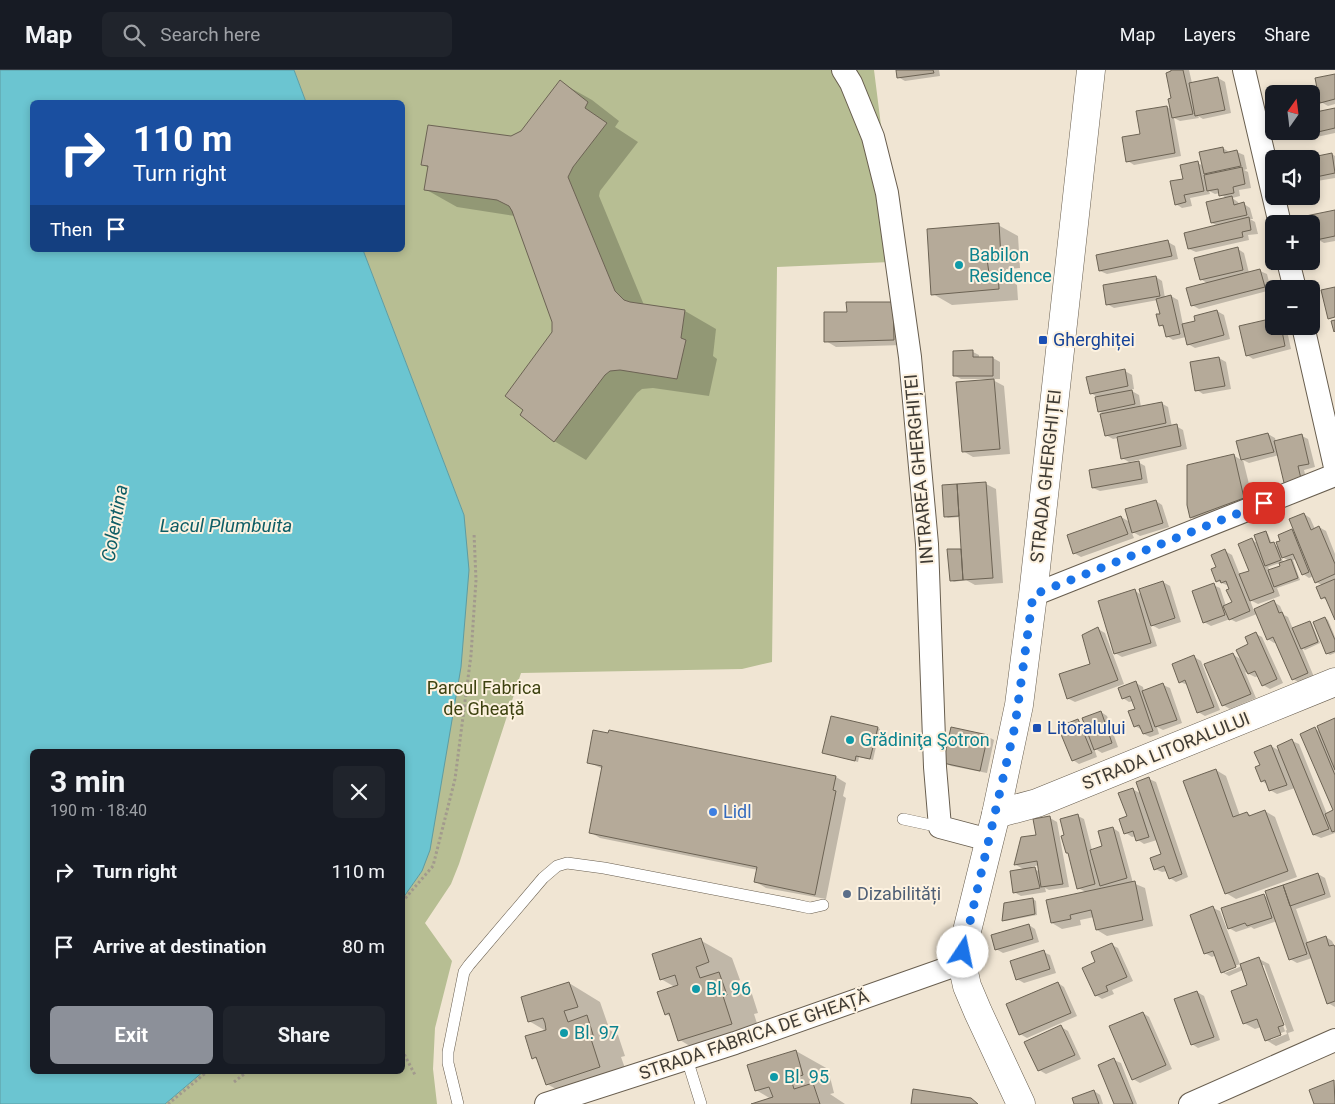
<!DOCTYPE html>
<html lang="en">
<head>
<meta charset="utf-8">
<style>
  body { margin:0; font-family:Roboto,sans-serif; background:#20242c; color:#f1f3f6; height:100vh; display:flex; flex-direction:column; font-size:19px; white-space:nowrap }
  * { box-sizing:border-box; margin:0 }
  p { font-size:16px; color:#9ea1a6 }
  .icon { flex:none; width:28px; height:28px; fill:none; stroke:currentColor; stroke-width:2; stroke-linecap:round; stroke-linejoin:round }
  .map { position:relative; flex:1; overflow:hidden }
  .drawer { position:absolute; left:30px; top:679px; width:375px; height:325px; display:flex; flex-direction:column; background:#171b24; border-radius:8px; box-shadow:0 2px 8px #0003 }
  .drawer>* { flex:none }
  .guide { position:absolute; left:30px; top:30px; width:375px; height:152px; border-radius:8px; box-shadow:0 2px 8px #0003; background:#1a4fa0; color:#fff; overflow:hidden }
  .needle { width:32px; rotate:14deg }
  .fabs { position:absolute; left:1265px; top:15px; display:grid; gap:10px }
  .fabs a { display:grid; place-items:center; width:55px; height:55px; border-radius:8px; background:#171b24; box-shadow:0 2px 8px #0003; font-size:25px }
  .pin { position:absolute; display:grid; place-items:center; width:42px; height:42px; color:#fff; margin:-21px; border-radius:10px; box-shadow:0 2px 8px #0006 }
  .me { position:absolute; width:55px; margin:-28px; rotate:11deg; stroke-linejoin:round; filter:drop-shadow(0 0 4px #0008) }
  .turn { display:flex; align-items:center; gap:18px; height:105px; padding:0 20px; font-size:22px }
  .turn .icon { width:65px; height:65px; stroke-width:2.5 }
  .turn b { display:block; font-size:35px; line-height:42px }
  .then { display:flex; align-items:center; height:48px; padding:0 20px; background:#0003; gap:10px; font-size:19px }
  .round { display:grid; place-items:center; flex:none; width:52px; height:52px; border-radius:8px; background:#20242c }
  .summary { display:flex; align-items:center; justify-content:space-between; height:85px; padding:0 20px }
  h1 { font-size:30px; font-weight:700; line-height:38px }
  .primary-button { display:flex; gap:10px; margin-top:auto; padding:10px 20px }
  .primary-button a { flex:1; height:58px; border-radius:8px; background:#8c9099; color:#fff; font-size:20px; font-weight:700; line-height:58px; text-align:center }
  .primary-button a+a { background:#20242c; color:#f1f3f6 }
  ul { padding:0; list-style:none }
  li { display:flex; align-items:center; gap:15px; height:75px; padding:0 20px }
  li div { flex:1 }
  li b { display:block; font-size:19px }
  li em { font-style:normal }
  header { display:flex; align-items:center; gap:30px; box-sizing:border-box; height:70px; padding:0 25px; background:#171b24; border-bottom:1px solid #363941 }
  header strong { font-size:24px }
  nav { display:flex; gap:28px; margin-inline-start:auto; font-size:18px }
  .search { width:350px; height:45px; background:#20242c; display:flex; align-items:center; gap:12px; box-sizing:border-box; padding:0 18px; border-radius:8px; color:#9ea1a6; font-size:19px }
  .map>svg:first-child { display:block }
  .green { fill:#b7be93 }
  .water { fill:#6bc5d1; stroke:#5e9ca2 }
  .shadow { fill:#0003; fill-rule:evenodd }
  .building { fill:#b5aa99; stroke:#6c6354 }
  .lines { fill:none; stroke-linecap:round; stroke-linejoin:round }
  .service-casing { stroke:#685e4f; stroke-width:12 }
  .minor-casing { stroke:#685e4f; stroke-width:24 }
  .tertiary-casing { stroke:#685e4f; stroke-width:29 }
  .secondary-casing { stroke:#685e4f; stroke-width:29 }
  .path { stroke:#a29a8d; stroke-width:3; stroke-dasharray:2.5 2.5; stroke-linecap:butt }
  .service { stroke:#fff; stroke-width:11 }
  .minor { stroke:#fff; stroke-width:22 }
  .tertiary { stroke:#fff; stroke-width:28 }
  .secondary { stroke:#fff; stroke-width:28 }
  .route { stroke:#1a73e8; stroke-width:9; stroke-dasharray:0 16.2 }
  .culture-dot { fill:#0f9aa8; stroke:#fdf2e0; stroke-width:2 }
  .transit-dot { fill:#1a4fb4; stroke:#fdf2e0; stroke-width:2 }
  .shop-dot { fill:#3f7fe0; stroke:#fdf2e0; stroke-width:2 }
  .service-dot { fill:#5c6f8a; stroke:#fdf2e0; stroke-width:2 }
  .labels { text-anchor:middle; stroke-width:4; stroke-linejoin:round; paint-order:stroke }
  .culture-label { font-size:18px; fill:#0d838f; stroke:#fdf2e0; text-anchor:start }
  .transit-label { font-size:18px; fill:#164399; stroke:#fdf2e0; text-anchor:start }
  .street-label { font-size:18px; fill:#3f3b34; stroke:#fdf2e0 }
  .park-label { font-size:18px; fill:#3d4210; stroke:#fdf2e0 }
  .shop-label { font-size:18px; fill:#366cbe; stroke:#fdf2e0; text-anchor:start }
  .service-label { font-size:18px; fill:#4e5e75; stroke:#fdf2e0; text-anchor:start }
  .water-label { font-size:19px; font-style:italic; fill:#0e5d65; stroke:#fdf2e0 }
</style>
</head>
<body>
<header>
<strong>Map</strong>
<div class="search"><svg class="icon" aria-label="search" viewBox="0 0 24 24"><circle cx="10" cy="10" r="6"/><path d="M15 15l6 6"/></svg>Search here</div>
<nav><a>Map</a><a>Layers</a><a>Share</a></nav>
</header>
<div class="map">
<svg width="1335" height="1034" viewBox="0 0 1335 1034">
  <rect width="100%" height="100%" fill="#f0e5d3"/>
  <!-- green -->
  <path class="green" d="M294,0H874L892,143L890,192L777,197L772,592L742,599L521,603L459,794L451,814L425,853L452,891L435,958L433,999L437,1034H165L204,1001H402L403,828L422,801L464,445L363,180H402V32H306Z"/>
  <!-- water -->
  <path class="water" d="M0,0H294L306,32H32V180H363L464,445L469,500L461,597L430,780L422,801L403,828L402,681H32V1001H204L165,1034H0Z"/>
  <!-- shadow -->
  <path class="shadow" d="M897,0H939L940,6L905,11L898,7Z
    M1172,0H1189L1192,13L1218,8L1225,12L1231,43L1203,49L1198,46L1199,48L1180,51L1174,48L1181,86L1134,95L1128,91L1142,65L1167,37L1172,40Z
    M1335,5V34L1328,36L1321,32Z
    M560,12L592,30L619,51L615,57L638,72L600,121L599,126L644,235L685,241L716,259L713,286L717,289L709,326L653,318L642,319L637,323L586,390L554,371V251L515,146L457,137L425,119L429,98L422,94L511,67L522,62Z
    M1335,39V63L1312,68L1306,65L1299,66L1293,62L1311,61Z
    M1223,78L1229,82H1237L1244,85L1247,99L1244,100L1248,102L1251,118L1239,120L1240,126L1232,128L1238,132L1239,135L1244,134L1250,138L1253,149H1250L1255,152L1258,164L1248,165L1249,170L1196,182L1189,179L1218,156L1212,153L1227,129L1220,123L1215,124L1209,121L1210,124L1190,128L1192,136L1182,138L1176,134L1184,110L1198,93L1203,96Z
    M1332,84L1335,86V108L1311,112V89Z
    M1335,141V171L1324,173L1317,169V167L1311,168V154Z
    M998,155L1018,166L1020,198L1006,199L1007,209L1017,215L1018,230L952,235L933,224Z
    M1168,172L1175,176L1178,189L1107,204L1100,201Z
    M1238,179L1244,183L1249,203L1260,201L1267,204L1271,220L1199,239L1192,235L1208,214L1201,209Z
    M1156,207L1162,211L1165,228L1171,226L1178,230L1183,255L1196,252L1217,241L1224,245L1230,269L1195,278L1188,274L1186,267L1173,270L1167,266L1165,258L1160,255L1161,245L1158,230L1114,238L1107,234Z
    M893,233L903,275L836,277L826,271L848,243Z
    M1274,256H1286L1291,279L1253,289L1247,285Z
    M973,282L979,285V288H993L1000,292V309H991L1004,316L1010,384L973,387L963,381L990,311V309H961L954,305Z
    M1219,288L1226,292L1231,319L1203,324L1197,320Z
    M1125,301L1132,305L1134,319L1130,320L1139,325L1141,337L1161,333L1168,337L1172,357L1176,356L1183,360L1187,379L1129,392L1122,388L1118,368L1113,369L1106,365L1105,345L1099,341V328L1091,323Z
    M1268,364L1275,368L1276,372L1302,366L1308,369L1315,397L1304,400L1308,416L1279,385L1249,393L1243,390L1254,434L1201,453L1191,447L1233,385L1243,391L1237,372Z
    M1138,392L1145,396L1148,413L1100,421L1093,418Z
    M986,414L996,419L1003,513L975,515L966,510L954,512L951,510L961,480L963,481L960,447L948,448L945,446Z
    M1156,431L1162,435L1169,457L1140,466L1131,461L1134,468L1081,487L1074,483L1121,447L1130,452Z
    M1304,444L1310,448L1315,459L1319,457L1326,461L1335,484V547L1329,531L1322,528V515L1316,512L1314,506L1309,508L1303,504L1297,489L1293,490L1300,510L1277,518L1280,526L1258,534L1250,530L1254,541L1274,532L1280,536L1284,545L1288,547L1293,559L1310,552L1312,554L1320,573L1305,580L1302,578L1314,607L1300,613L1293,609L1277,572L1274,573L1268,569L1257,544L1236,552L1230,549L1211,556L1204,552L1213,515L1220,518L1226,536L1233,533L1229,516L1217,511L1218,498L1225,481L1232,485L1240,505L1251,501L1252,470L1259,474L1265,462L1268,464L1272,474L1279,477L1292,461L1296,463ZM1281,486L1284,488L1289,491L1283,492ZM1280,493L1281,497L1270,501L1268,497Z
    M1163,512L1170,516L1181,552L1159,559L1150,554L1157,576L1122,587L1115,583L1135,521L1142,525Z
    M1325,548L1328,550L1335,567V583L1330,585L1327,583Z
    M1098,559L1105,563L1124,614L1075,632L1069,629L1061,605L1092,594Z
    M1256,564L1262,567L1283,613L1270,619L1263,615L1259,606L1255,607L1245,602L1256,628L1230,639L1223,635L1232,584L1242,590Z
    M1194,587L1201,591L1220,640L1205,646L1198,642L1188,615L1180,612Z
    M1136,613L1143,617L1144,622L1163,615L1170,618L1182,653L1163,660L1157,657L1159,664L1150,667L1144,664L1142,660L1135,656L1136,639L1133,631L1129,632L1123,628Z
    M1101,642L1107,646L1118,677L1102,683L1094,678L1097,687L1079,694L1073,690L1077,650L1086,655Z
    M1335,649V763L1321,768L1314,765L1295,718L1277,724L1270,720L1268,715L1262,711L1261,696L1256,683L1271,676L1280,681L1292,671L1299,674L1327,744L1334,741L1315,659L1321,662Z
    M878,658L880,659L873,690L859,687L858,692L824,683Z
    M987,666L994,670L987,703L951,696L945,693Z
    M588,692L836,707L846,713L843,726L846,728L826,829L766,818L756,812L758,800L600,768L590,762L603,699Z
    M1216,700L1226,706L1240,746L1247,743L1252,746L1265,741L1275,747L1297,807L1236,829L1226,823Z
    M1149,709L1156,712L1188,807L1176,812L1170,808L1167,801L1162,802L1155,799L1162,785L1157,770L1144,774L1138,770L1136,766L1132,767L1126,763L1132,719L1142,724Z
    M1078,746L1084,749L1092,780L1104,777L1113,758L1119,762L1133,813L1145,818L1153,856L1107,866L1097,860L1094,847L1080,850L1081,855L1062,859L1052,853L1086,822L1078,818Z
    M1050,748L1057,752L1069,817L1049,820L1045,818L1046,822L1021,826L1014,822L1025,800L1016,795ZM1039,795L1040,802L1031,797Z
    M1318,804L1325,808L1331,827L1296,839L1308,873L1326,867L1332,871L1335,877V937L1328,933L1312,888L1297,893L1290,889L1277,851L1254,859L1251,857L1236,862L1229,858L1263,825L1269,828Z
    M1033,829L1036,831L1037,845L1006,851L1003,850Z
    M1213,838L1220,841L1240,894L1225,900V903L1259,889L1269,894L1294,961L1288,963L1290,970L1276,976L1266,970L1261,957L1255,959L1244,953L1249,916L1243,900L1229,906L1222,902L1216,885L1212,887L1205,883ZM1261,895H1264L1287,960L1285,961ZM1286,961L1287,964L1271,970V967Z
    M1029,855L1035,859L1039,872L1003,883L996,879Z
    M700,870L732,888L740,910L735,912L751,921L758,943L754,944L763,972L711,989L680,970L671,947L666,944L675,917L661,909Z
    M1112,875L1118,878L1133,911L1112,920L1114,924L1102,929L1096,925L1097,893Z
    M1043,882L1050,885L1056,903L1024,913L1017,909Z
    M569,913L600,932L608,955L603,956L618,965L625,986L621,987L631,1015L579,1032L547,1014L538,990L534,988L546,961L529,951Z
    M1058,913L1064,917L1077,946L1027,968L1020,964Z
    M1197,922L1204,926L1220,970L1198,978L1192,974Z
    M1143,943L1149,947L1172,999L1140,1013L1133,1009Z
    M1061,957L1068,961L1081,989L1046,1004L1039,1000Z
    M796,981L828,999L834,1023L830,1024L845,1034H753L771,1029L756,1020Z
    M1114,990L1121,993L1137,1034H1115Z
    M1094,1021L1100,1025L1103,1034H1075Z"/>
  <!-- building -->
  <path class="building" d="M896,0H933L934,3L897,8Z
    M1171,0H1183L1193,44L1172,48L1168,29L1171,28L1166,3L1171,1Z
    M1335,4V29L1320,33L1315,8Z
    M1218,7L1225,40L1195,46L1189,13Z
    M560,10L588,32L585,38L607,53L573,97L568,107L615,221L624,230L630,232L685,240L681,268L686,270L677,309L620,300L610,301L605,305L554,372L520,345L523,340L505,326L552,262V252L512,141L509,136L497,130L424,120L428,96L421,95L428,55L511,66L521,61Z
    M1167,36L1175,83L1126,92L1122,67L1140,64L1136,41Z
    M1335,38V58L1305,65L1304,61H1311V43Z
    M1223,77L1224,83L1237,80L1241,96L1204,104L1199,82Z
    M1332,83L1335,103L1311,108V89H1303Z
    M1198,91L1204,121L1184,125L1186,132L1175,135L1170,111L1183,109L1180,95Z
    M1242,97L1245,114L1233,117L1234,123L1219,126L1218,119L1207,121L1204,105Z
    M1232,126L1234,135L1244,132L1247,145L1211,153L1206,132Z
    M1335,140V166L1316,170L1315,163H1311V154H1298L1296,148Z
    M1249,147L1251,160L1242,162L1243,167L1188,179L1184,163Z
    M999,153L1001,188L987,189L989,203L998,202L999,219L931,225L927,159Z
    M1168,170L1172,186L1099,201L1096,185Z
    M1238,177L1243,200L1200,210L1194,188Z
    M1260,199L1265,217L1191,236L1186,218Z
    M1156,206L1160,226L1106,235L1103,215Z
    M1335,217V247L1328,249L1321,220Z
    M1171,225L1180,264L1166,267L1163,255L1159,256L1156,244H1160L1156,229Z
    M846,232H893L894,270L824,272V242H847Z
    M1217,240L1224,265L1187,275L1182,254L1195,251L1194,246Z
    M1274,248V256H1281L1285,276L1246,286L1239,256Z
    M1335,250V261L1334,262L1331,251Z
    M973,280V287H993V306H953V281Z
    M1219,287L1225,316L1195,321L1190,292Z
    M1125,299L1128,316L1090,324L1086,307Z
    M994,309L1000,379L962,382L956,312Z
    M1132,320L1135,334L1098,342L1095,327Z
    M1162,332L1166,353L1105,366L1100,344Z
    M1177,354L1181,376L1121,389L1117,367Z
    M1268,363L1274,382L1241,390L1236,371Z
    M1302,364L1309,394L1298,396L1302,413L1285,417L1274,371Z
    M1234,384L1244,428L1190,448L1187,435V395Z
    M1139,391L1142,409L1092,418L1089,400Z
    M986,412L993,508L963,510L957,414Z
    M957,414L959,446L944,447L942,415Z
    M1156,430L1163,453L1132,463L1125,439Z
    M1304,443L1311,460L1319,456L1335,494V504L1315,513L1289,449Z
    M1121,446L1128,464L1073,484L1067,465Z
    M1292,459L1309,502L1302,505L1293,484L1282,488L1276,472L1280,471L1278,465Z
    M1266,461L1270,473L1274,472L1281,490L1265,496L1254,465Z
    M1252,468L1274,522L1250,531L1239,504L1249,501L1238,474Z
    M947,479H961L963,510L950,511Z
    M1225,479L1250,541L1229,550L1223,536L1232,532L1226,520L1229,519L1226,511L1221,513L1220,510L1216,512L1211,499L1216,497L1211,485Z
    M1291,489L1298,508L1274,517L1268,500L1280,496L1279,493Z
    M1335,509V550L1325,527L1321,529L1316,517Z
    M1163,511L1175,548L1151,556L1139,519Z
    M1214,513L1225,545L1203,553L1192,521Z
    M1135,519L1151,573L1114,584L1098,531Z
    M1274,530L1279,543L1282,542L1308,603L1292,610L1273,567L1267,570L1254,539Z
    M1325,547L1335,570V581L1326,584L1313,552Z
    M1310,551L1318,572L1301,579L1292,558Z
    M1098,557L1118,610L1067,629L1059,604L1090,594L1082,565Z
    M1256,562L1277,609L1262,616L1255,601L1248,604L1236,580L1248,574L1245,567Z
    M1233,583L1251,624L1222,636L1204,594Z
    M1194,585L1214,637L1197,643L1185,610L1179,613L1172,594Z
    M1136,611L1153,661L1143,664L1139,655L1134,657L1128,641L1135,639L1130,626L1122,629L1118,618Z
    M1163,613L1177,650L1155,657L1142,621Z
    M1101,641L1112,673L1094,680L1082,648Z
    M831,646L878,657L870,689L856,686L855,691L822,683Z
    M1335,648V700L1317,656Z
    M1078,649L1092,683L1072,691L1058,657Z
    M951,657L988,665L980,701L943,693Z
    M1315,657L1335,705V761L1332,762L1325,744L1333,740L1300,664Z
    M593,660L608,663L609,660L836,706L833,720L836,721L815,825L754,812L757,797L589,763L602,696L587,693Z
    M1292,669L1329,759L1313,765L1277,676Z
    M1271,675L1287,715L1269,721L1265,710L1261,712L1255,697L1260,695L1254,682Z
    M1216,699L1233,747L1247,742L1249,746L1265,740L1288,801L1225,824L1183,711Z
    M1149,707L1182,804L1169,809L1164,796L1154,800L1150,788L1161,784L1136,712Z
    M1133,718L1149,767L1136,771L1133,761L1124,764L1119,749L1127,746L1118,723Z
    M1078,744L1095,814L1077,819L1068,783H1066L1061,766L1064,765L1060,749Z
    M1050,746L1063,814L1041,817L1037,791L1014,795L1021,767L1036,765L1033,749Z
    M1113,757L1127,808L1100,816L1090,780L1102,776L1098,761Z
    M1035,797L1040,818L1013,823L1010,801Z
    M1318,803L1325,824L1290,836L1283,815Z
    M1135,811L1143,850L1096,860L1091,840L1070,845L1071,849L1051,853L1046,830Z
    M1283,815L1307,884L1289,890L1265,821Z
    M1264,824L1272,848L1247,856L1245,853L1228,859L1221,838Z
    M1033,828L1035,844L1002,851L1004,833Z
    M1213,836L1236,897L1221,903L1213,881L1204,884L1190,845Z
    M1029,854L1033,869L995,880L991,865Z
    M1326,866L1329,876L1334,875L1335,877V931L1327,934L1306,873Z
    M701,868L709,892L696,897L700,908L719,902L727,925L723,926L732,954L678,971L669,943L665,945L657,922L678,915L675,905L660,910L652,884Z
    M1112,873L1127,907L1106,916L1108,921L1095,926L1082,898L1095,892L1091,882Z
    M1044,880L1050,899L1016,910L1010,891Z
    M1259,887L1284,955L1278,957L1281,965L1265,971L1257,949L1243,954L1231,921L1247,915L1240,894Z
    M569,912L578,937L564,941L568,952L587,945L594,968L591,969L600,997L546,1015L536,987L532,989L525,966L546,960L545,953L543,948L528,952L521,927Z
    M1058,912L1071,943L1019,965L1006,934Z
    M1197,921L1214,967L1191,975L1174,929Z
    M1143,942L1166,995L1132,1010L1109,956Z
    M1061,955L1075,985L1038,1001L1024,972Z
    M796,980L803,1005L791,1009L794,1019L813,1013L820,1034H751L773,1027L769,1017L755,1021L747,995Z
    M1114,988L1133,1034H1114L1098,995Z
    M1334,1010L1335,1034H1314L1309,1020Z
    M913,1019L971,1028L978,1034H911Z
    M1094,1020L1099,1034H1074L1072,1028Z"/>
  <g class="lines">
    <!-- service casing -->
    <g class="service-casing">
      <path id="service" d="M903,749L940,757
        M687,989L701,1034
        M458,1034L448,993V982L464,902L469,895L543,808L557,796L567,793L604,798L796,835L810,838L823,835"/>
    </g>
    <!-- minor casing -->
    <g class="minor-casing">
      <path id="minor" d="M843,0L851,13L873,67L887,123L910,287L927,474L935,697L940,757L989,770
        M1244,0L1280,154
        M1288,191L1295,219
        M1303,256L1335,397
        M1033,525L1335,405
        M546,1034L735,973L962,893
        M1190,1034L1335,970"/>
    </g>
    <!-- tertiary casing -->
    <g class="tertiary-casing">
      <path id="tertiary" d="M996,744L1037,733L1335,612"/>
    </g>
    <!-- secondary casing -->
    <g class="secondary-casing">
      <path id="secondary" d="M1021,1034L978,942L967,916L962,893L964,873L996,744L1019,635L1033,525L1091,0"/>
    </g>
    <!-- path -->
    <path class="path" d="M402,832L433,796L455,709L471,585L476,510L474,463
      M402,980L415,1005
      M234,1012L248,1001
      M168,1034L208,1001"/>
    <!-- service -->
    <use href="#service" class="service"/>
    <!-- minor -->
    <use href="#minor" class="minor"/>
    <!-- tertiary -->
    <use href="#tertiary" class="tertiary"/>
    <!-- secondary -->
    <use href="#secondary" class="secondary"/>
  </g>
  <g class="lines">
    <!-- route -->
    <path class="route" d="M963,882L1015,656L1033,525L1264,433"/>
  </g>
  <!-- markers -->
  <g class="culture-dot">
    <circle cx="959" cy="195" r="5"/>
    <circle cx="850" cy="670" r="5"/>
    <circle cx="696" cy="919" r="5"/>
    <circle cx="564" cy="963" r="5"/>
    <circle cx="774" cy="1007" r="5"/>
  </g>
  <g class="transit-dot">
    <rect x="1038" y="265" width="10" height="10" rx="2.5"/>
    <rect x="1032" y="653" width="10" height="10" rx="2.5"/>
  </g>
  <circle class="shop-dot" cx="713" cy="742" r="5"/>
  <circle class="service-dot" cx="847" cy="824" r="5"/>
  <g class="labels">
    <!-- culture labels -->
    <g class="culture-label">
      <text x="969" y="191">Babilon<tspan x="969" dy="21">Residence</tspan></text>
      <text x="860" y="676">Grădiniţa Şotron</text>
      <text x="706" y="925">Bl. 96</text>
      <text x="574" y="969">Bl. 97</text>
      <text x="784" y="1013">Bl. 95</text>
    </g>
    <!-- transit labels -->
    <g class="transit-label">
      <text x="1053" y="276">Gherghiței</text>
      <text x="1047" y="664">Litoralului</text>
    </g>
    <!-- street labels -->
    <g class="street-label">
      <text transform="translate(919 399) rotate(-95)" y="6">INTRAREA GHERGHIȚEI</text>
      <text transform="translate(1046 406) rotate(-84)" y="6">STRADA GHERGHIȚEI</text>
      <text transform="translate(1166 681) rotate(-22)" y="6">STRADA LITORALULUI</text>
      <text transform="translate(754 965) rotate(-19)" y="6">STRADA FABRICA DE GHEAȚĂ</text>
    </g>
    <!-- park labels -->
    <g class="park-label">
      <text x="484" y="624">Parcul Fabrica<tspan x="484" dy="21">de Gheață</tspan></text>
    </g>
    <!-- shop labels -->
    <g class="shop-label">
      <text x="723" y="748">Lidl</text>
    </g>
    <!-- service labels -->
    <g class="service-label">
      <text x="857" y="830">Dizabilități</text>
    </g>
    <!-- water labels -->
    <g class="water-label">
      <text transform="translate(114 453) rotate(-80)" y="7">Colentina</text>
      <text x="226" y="462">Lacul Plumbuita</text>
    </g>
  </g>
</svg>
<div class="fabs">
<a><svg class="needle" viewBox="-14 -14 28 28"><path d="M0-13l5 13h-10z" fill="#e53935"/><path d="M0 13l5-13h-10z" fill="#9ea1a6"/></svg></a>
<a><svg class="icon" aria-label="sound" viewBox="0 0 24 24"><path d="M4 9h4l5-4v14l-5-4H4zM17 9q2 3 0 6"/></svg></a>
<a>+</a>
<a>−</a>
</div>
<div class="pin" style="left:1264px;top:433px;background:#d93025"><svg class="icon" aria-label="arrive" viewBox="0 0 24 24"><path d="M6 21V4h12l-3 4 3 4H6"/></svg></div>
<svg class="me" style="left:963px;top:882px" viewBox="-20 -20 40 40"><circle r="19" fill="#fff"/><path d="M0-13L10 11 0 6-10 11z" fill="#1a73e8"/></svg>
<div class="guide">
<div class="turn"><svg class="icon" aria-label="right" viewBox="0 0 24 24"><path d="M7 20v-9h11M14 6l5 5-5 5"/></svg><div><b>110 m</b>Turn right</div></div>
<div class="then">Then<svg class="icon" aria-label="arrive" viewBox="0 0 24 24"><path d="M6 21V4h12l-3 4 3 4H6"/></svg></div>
</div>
<section class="drawer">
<div class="summary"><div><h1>3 min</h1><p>190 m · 18:40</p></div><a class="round"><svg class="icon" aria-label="close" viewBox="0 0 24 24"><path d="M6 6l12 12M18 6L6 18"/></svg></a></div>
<ul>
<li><svg class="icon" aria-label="right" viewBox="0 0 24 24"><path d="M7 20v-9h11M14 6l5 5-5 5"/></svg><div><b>Turn right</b></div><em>110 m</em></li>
<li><svg class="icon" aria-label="arrive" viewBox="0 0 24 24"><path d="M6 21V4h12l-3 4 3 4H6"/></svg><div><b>Arrive at destination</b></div><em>80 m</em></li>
</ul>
<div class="primary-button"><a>Exit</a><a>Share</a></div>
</section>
</div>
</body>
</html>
